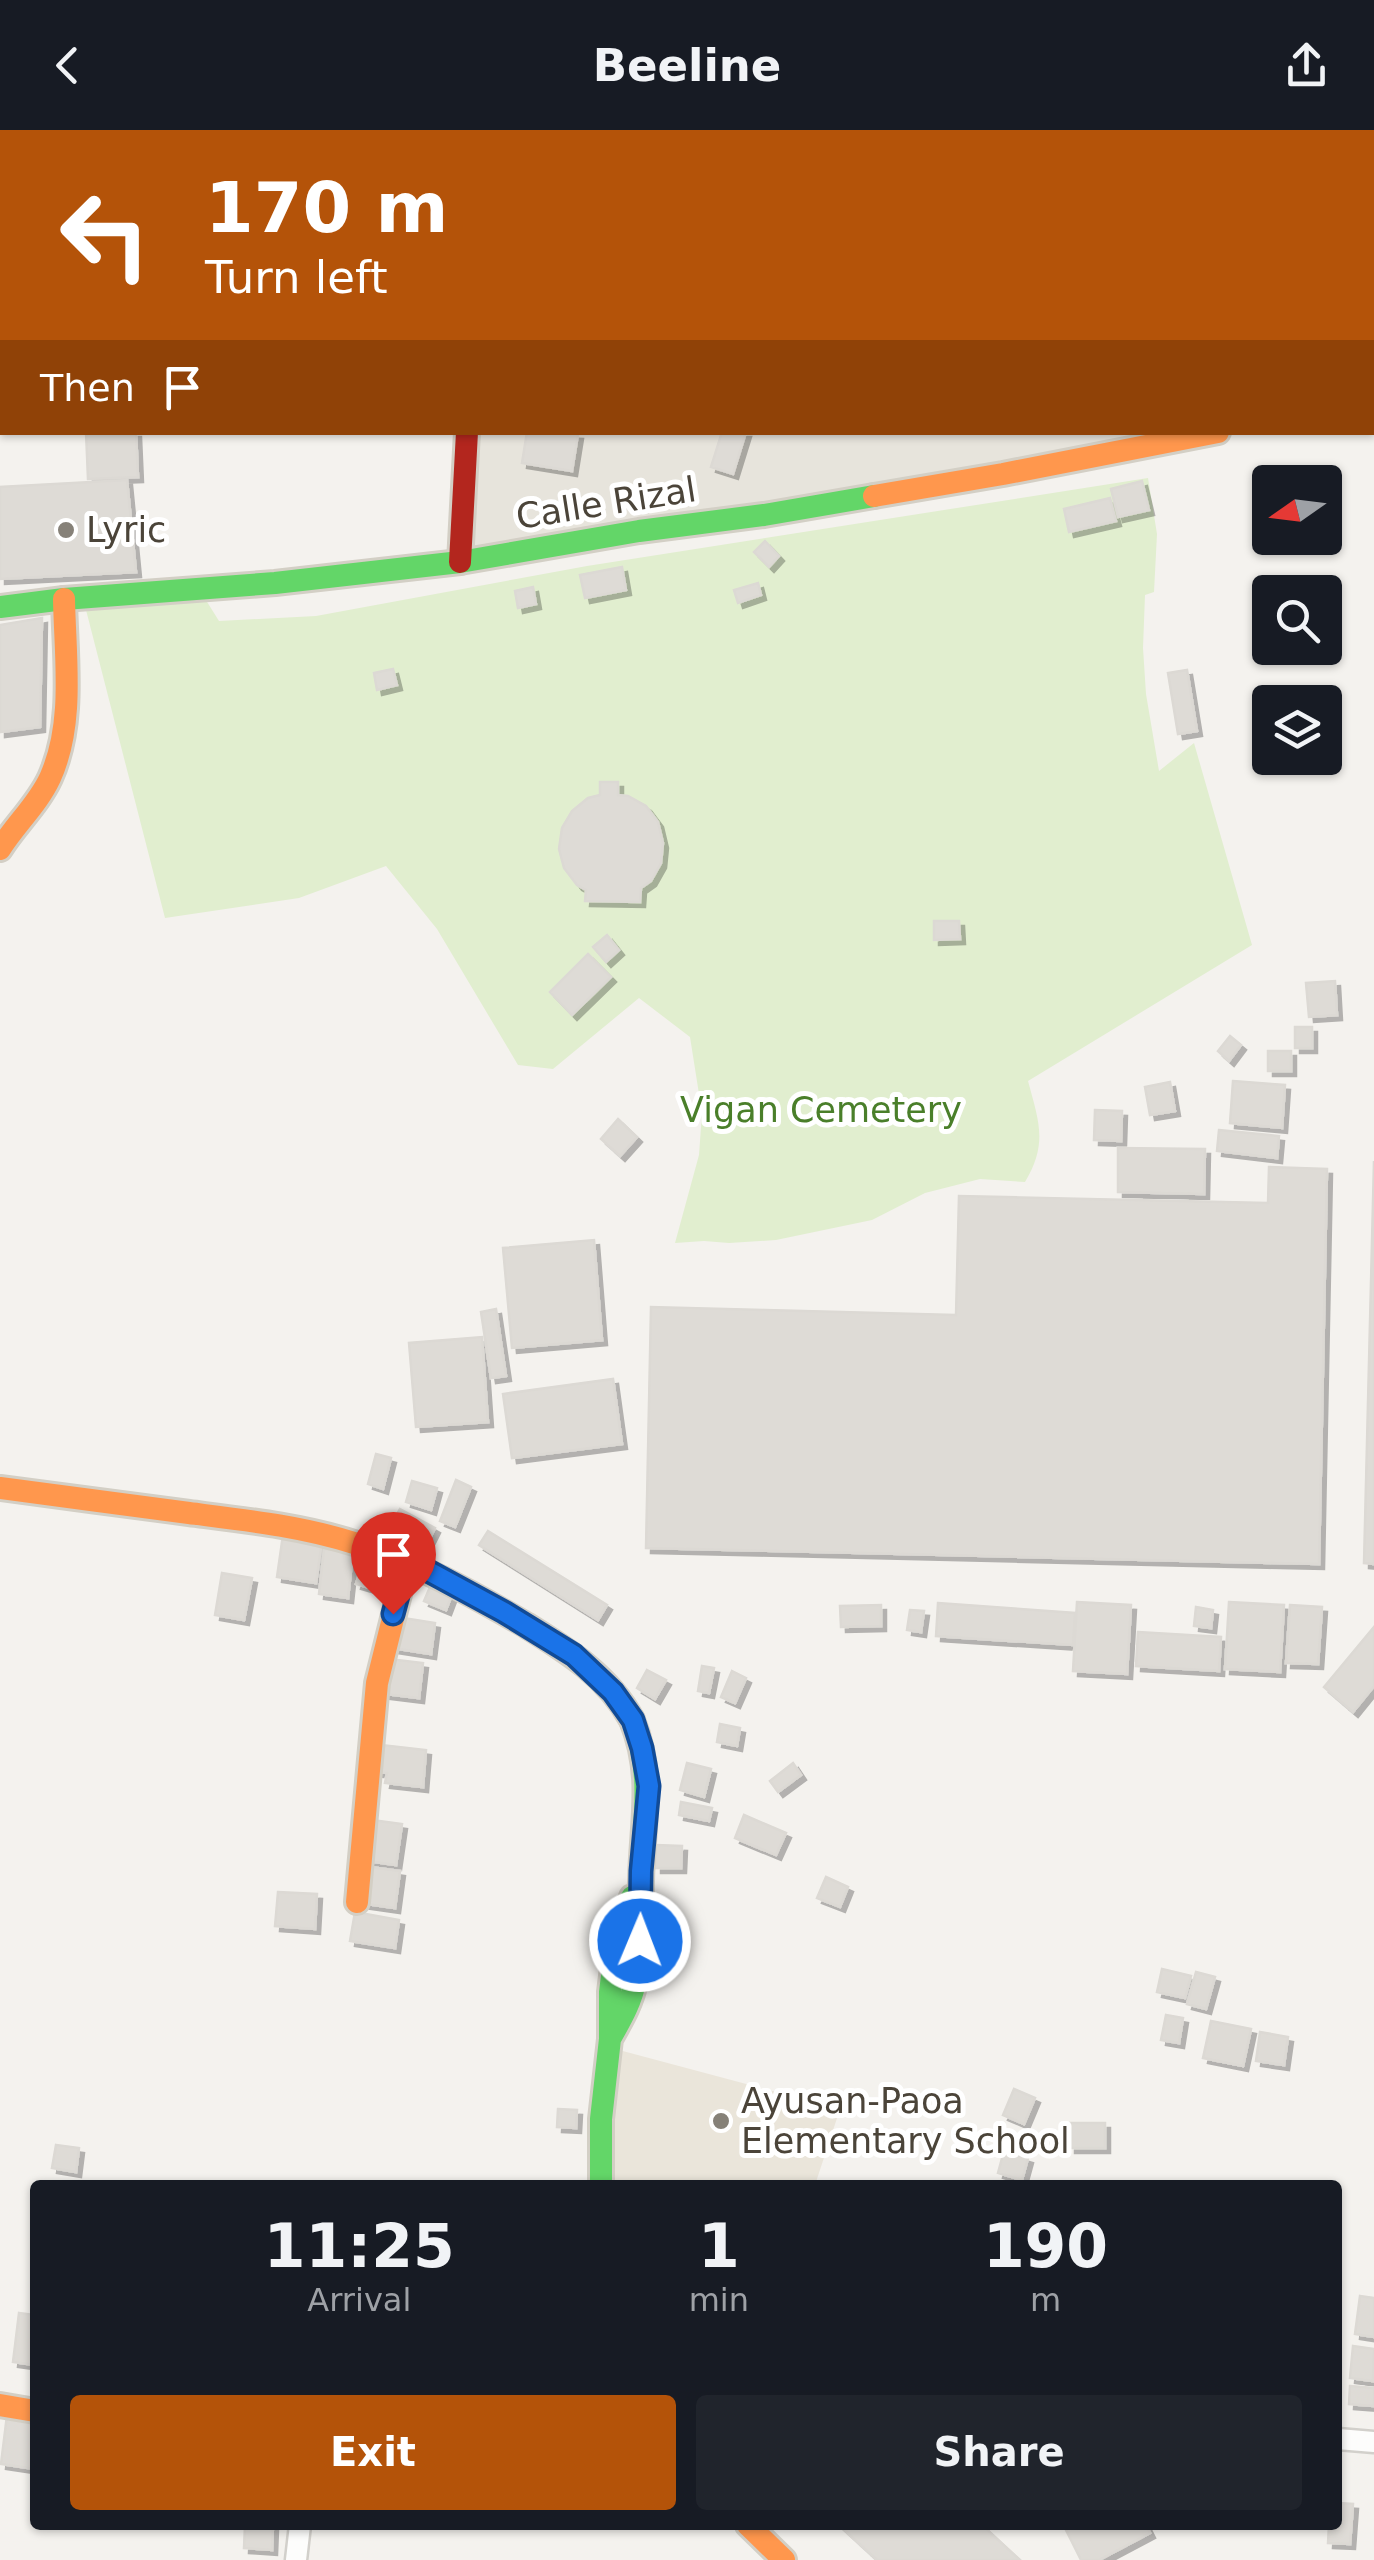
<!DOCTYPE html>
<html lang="en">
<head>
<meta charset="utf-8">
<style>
  body { margin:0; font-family:"DejaVu Sans",sans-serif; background:#20242c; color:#f1f3f6; height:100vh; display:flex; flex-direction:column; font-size:38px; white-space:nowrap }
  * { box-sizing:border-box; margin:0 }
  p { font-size:32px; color:#9ea1a6 }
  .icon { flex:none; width:55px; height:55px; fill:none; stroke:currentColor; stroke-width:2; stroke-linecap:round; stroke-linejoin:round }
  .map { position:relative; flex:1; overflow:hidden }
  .drawer { position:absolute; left:30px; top:2050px; width:1312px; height:350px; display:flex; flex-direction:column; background:#171b24; border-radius:10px; box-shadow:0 2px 8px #0004 }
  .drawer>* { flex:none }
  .hud { position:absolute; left:0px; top:0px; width:1375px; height:305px; box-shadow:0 2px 8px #0004; background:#b45309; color:#fff; overflow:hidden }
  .needle { width:65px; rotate:256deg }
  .fabs { position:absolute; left:1252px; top:335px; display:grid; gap:20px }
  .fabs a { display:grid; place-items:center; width:90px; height:90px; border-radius:10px; background:#171b24; box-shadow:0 2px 8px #0004; font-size:50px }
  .pin { position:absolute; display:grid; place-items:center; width:85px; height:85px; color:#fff; margin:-102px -42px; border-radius:50% 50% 50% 0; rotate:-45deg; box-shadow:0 0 10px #0007 }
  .pin .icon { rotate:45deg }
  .me { position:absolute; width:110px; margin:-55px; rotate:1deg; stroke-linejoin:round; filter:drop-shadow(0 0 8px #0008) }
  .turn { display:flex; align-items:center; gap:35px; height:210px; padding:0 40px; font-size:45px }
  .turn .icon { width:130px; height:130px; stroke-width:2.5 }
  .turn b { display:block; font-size:70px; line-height:85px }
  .then { display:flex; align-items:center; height:95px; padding:0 40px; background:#0003; gap:20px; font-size:38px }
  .eta { display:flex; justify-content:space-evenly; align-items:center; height:170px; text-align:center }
  .eta b { font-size:60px; font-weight:700; line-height:70px }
  .action { display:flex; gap:20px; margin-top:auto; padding:20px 40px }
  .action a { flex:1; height:115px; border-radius:10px; background:#b45309; color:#fff; font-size:40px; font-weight:700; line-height:115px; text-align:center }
  .action a+a { background:#20242c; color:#f1f3f6 }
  header { display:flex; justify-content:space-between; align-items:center; height:130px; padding:0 40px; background:#171b24; font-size:45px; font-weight:700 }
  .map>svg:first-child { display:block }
  .residential { fill:#e7e4dc }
  .education { fill:#eae5da }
  .green { fill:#e1eecf }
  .building { fill:#dedbd6; stroke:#dcd9d4; stroke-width:2.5; filter:url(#shadow) }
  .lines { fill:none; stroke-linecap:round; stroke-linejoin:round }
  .street-casing { stroke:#d2d0cb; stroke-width:25 }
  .fast-casing { stroke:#d3cfc5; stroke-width:28 }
  .slow-casing { stroke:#d3cfc5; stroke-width:28 }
  .jam-casing { stroke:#d3cfc5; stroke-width:28 }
  .street { stroke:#fdfdfc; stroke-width:20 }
  .fast { stroke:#63d668; stroke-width:22 }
  .slow { stroke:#ff974d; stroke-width:22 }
  .jam { stroke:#b3261e; stroke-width:22 }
  .route-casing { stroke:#114b97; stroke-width:25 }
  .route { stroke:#1a73e8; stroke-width:18 }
  .poi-dot { fill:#868178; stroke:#fff; stroke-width:4 }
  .labels { text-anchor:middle; stroke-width:10; stroke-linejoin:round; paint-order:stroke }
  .street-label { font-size:35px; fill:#4b4439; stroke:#fff }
  .poi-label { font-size:35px; fill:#4b4439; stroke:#fff; text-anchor:start }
  .park-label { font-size:35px; fill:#4a7f2a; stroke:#fff }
</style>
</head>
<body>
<header><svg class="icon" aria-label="back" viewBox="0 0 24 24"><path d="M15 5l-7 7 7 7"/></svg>Beeline<svg class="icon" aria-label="share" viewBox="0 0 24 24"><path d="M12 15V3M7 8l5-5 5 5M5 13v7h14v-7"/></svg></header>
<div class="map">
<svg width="1374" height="2430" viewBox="0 0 1374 2430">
  <defs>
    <filter id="shadow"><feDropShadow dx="5" dy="5" stdDeviation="0" flood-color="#0004"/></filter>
  </defs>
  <rect width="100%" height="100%" fill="#f4f2ee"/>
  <!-- residential -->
  <path class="residential" d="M484,0H1374V281L1372,2H484Z
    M467,303H1218L460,432Z"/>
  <!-- education -->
  <path class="education" d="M619,1920L840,1979L815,2055H606Z"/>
  <!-- green -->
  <path class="green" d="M1148,348L1157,404L1154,462L1145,465L1143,518L1146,564L1159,641L1194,613L1252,815L1028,951C1039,992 1048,1013 1025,1052L980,1049L925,1063L872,1090L776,1110L729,1113L704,1111L675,1113L699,1025L702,983L690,907L639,868L553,939L518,935L437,799L386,736L299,768L165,788L85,476L204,467L219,491L316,486L587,436Z"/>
  <!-- building -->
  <path class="building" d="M249,0H364V2H249Z
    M86,302H136L138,347L88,349Z
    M527,302L578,304L572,341L522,333Z
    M722,302H746L733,344L711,337Z
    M127,350L136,442L0,449V357Z
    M1142,351L1149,380L1118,387L1111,359Z
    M1110,368L1116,391L1069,402L1064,379Z
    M765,411L779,426L769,437L754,422Z
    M622,437L626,460L585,468L580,445Z
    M758,453L761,465L738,473L734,460Z
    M533,457L536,474L518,478L515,461Z
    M42,488L40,597L0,602V495Z
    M393,539L397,555L377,560L374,543Z
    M1187,540L1197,601L1178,604L1168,543Z
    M600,652H618V665L628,666L646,676L658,692L663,713L661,733L651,751L641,758L640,772L585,771L586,760L577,755L564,738L559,719L562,698L572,681L588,668L600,665Z
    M934,791H959L960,809L934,810Z
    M607,805L619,820L606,832L593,817Z
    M588,824L611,847L572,885L550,862Z
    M1335,851L1337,885L1309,887L1306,853Z
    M1295,897H1312V918H1295Z
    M1230,906L1241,915L1229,931L1218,921Z
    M1268,921H1291V941H1268Z
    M1233,951L1285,955L1282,998L1230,993Z
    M1170,952L1175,981L1150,985L1145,957Z
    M1095,980L1122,981L1121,1011L1094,1010Z
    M618,989L637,1007L620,1026L601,1009Z
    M1219,1000L1279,1006L1277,1028L1217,1021Z
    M1118,1018L1205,1019L1204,1064L1118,1062Z
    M1374,1031V1434L1364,1433Z
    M1269,1037L1327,1039L1319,1434L646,1418L651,1177L956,1185L959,1066L1268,1073Z
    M594,1110L602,1210L512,1218L503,1118Z
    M496,1179L506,1246L491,1248L481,1182Z
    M482,1207L488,1292L416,1297L409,1213Z
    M613,1249L622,1314L512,1328L503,1264Z
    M376,1324L391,1328L383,1359L368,1354Z
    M456,1350L471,1357L455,1397L440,1391Z
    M412,1351L437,1358L431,1380L406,1372Z
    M400,1379L435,1398L428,1412L392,1393Z
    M488,1401L607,1475L598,1490L479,1415Z
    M283,1405L322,1411L316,1453L277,1447Z
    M324,1419L353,1422L348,1468L319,1464Z
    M363,1432L387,1439L380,1461L356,1454Z
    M222,1443L252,1448L244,1490L215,1485Z
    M433,1450L454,1459L446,1480L424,1471Z
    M1077,1472L1131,1475L1127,1544L1073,1541Z
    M1229,1472L1284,1475L1280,1542L1225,1539Z
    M938,1473L1075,1483L1073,1515L936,1506Z
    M881,1475V1496L841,1497L840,1476Z
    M1290,1475L1322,1477L1318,1534L1286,1533Z
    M1196,1477L1213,1480L1211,1498L1194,1496Z
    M910,1480L924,1481L921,1502L907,1500Z
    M397,1487L435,1493L431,1524L392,1518Z
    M1374,1497V1556L1353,1582L1324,1557Z
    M1138,1502L1221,1507L1219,1541L1136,1536Z
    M389,1529L423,1533L419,1568L385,1564Z
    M702,1536L714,1538L709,1563L698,1561Z
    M647,1540L666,1550L655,1569L637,1558Z
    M732,1541L746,1548L735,1573L721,1567Z
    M720,1594L740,1598L737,1616L717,1612Z
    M381,1615L426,1620L423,1657L385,1653L387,1643L378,1642Z
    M687,1633L711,1639L704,1667L680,1660Z
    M793,1633L801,1645L778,1662L770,1651Z
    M681,1672L712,1678L709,1691L679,1685Z
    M744,1685L786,1703L776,1725L735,1708Z
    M372,1690L402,1694L396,1735L367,1731Z
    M656,1715L682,1716L681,1738H656Z
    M363,1736L400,1741L395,1778L359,1773Z
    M826,1747L848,1757L840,1777L817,1768Z
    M278,1762L317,1764L315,1799L275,1796Z
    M355,1782L399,1790L395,1818L350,1811Z
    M1162,1839L1191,1846L1185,1868L1157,1862Z
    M1196,1842L1215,1847L1206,1879L1187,1874Z
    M1166,1885L1183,1888L1179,1913L1161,1910Z
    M1211,1891L1251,1899L1243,1936L1203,1928Z
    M1260,1902L1288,1907L1284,1935L1256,1931Z
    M1014,1959L1035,1968L1024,1994L1003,1985Z
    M558,1979L577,1980L576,1998L557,1997Z
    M1070,1993H1105V2018H1070Z
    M56,2015L79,2018L76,2042L52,2038Z
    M1004,2021L1028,2028L1022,2050L998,2043Z
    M1360,2166L1374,2168V2207L1355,2204Z
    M19,2183L35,2185V2235L13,2232Z
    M1353,2216L1374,2219L1373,2251L1350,2248Z
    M1350,2256L1374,2258V2276L1349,2274Z
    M7,2285L35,2288V2339L1,2334Z
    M1338,2373L1353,2374L1350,2414L1328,2413L1329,2395H1338Z
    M245,2395H273L272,2420L244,2418Z
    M982,2395L1020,2430H877L840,2396Z
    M1071,2395H1146L1150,2403L1099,2430H1081L1065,2398Z"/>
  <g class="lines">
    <!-- street casing -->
    <g class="street-casing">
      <path id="street" d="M1236,0L1237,2
        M1338,2309L1374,2312
        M296,2430L300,2395"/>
    </g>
    <!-- fast casing -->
    <g class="fast-casing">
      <path id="fast" d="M0,477L64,469L275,453L460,432L639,401L764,385L874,366
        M610,1909C620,1891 631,1873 635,1852C643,1819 640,1785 641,1751C642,1693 655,1647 632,1590
        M601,2055V1989L610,1909V1862L617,1806L632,1767"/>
    </g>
    <!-- slow casing -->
    <g class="slow-casing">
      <path id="slow" d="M484,0V2
        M874,366L1003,344L1218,302
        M0,719C15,695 38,674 50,648C75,593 65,527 64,469
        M0,1358C63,1366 126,1375 189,1383C244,1390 301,1396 354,1413C415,1432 471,1463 526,1495C568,1521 608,1546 632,1590
        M357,1772L377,1553L407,1432
        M0,2275L35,2281
        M748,2395L784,2430"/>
    </g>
    <!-- jam casing -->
    <g class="jam-casing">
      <path id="jam" d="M1372,281H1374
        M460,432L467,302"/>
    </g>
    <!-- street -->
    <use href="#street" class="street"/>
    <!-- fast -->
    <use href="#fast" class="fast"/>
    <!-- slow -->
    <use href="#slow" class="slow"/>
    <!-- jam -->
    <use href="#jam" class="jam"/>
  </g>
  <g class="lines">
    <!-- route casing -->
    <g class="route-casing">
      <path id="route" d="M393,1484L407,1432L421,1437L504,1482L574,1525L613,1562L633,1590L642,1618L649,1656L641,1741L640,1811"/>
    </g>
    <!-- route -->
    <use href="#route" class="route"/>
  </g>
  <!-- markers -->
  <g class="poi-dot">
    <circle cx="66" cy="400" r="10"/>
    <circle cx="721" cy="1991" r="10"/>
  </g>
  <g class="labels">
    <!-- street labels -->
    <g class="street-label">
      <text transform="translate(606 373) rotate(-9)" y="12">Calle Rizal</text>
    </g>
    <!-- poi labels -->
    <g class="poi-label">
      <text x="86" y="412">Lyric</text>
      <text x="741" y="1983">Ayusan-Paoa<tspan x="741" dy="40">Elementary School</tspan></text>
    </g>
    <!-- park labels -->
    <g class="park-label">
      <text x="821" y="992">Vigan Cemetery</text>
    </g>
  </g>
</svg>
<div class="fabs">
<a><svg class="needle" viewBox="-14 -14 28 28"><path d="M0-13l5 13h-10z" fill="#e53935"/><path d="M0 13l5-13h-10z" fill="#9ea1a6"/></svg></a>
<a><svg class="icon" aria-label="search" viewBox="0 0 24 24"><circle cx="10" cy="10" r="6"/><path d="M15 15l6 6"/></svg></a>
<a><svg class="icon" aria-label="layers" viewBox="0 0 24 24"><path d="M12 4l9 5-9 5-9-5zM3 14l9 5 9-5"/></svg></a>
</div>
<div class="pin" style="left:393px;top:1484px;background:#d93025"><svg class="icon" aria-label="arrive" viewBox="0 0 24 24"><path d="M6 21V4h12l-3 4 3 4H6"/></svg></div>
<svg class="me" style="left:640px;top:1811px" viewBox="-20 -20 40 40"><circle r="17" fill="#1a73e8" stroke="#fff" stroke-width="3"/><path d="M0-11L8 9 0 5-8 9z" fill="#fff"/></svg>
<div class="hud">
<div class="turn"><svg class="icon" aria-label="left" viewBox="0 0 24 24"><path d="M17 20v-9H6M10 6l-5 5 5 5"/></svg><div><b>170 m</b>Turn left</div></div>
<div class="then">Then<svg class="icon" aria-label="arrive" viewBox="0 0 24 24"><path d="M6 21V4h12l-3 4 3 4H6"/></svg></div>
</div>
<section class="drawer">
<div class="eta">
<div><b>11:25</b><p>Arrival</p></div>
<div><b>1</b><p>min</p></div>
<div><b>190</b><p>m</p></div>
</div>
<div class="action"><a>Exit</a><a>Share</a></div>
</section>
</div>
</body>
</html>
